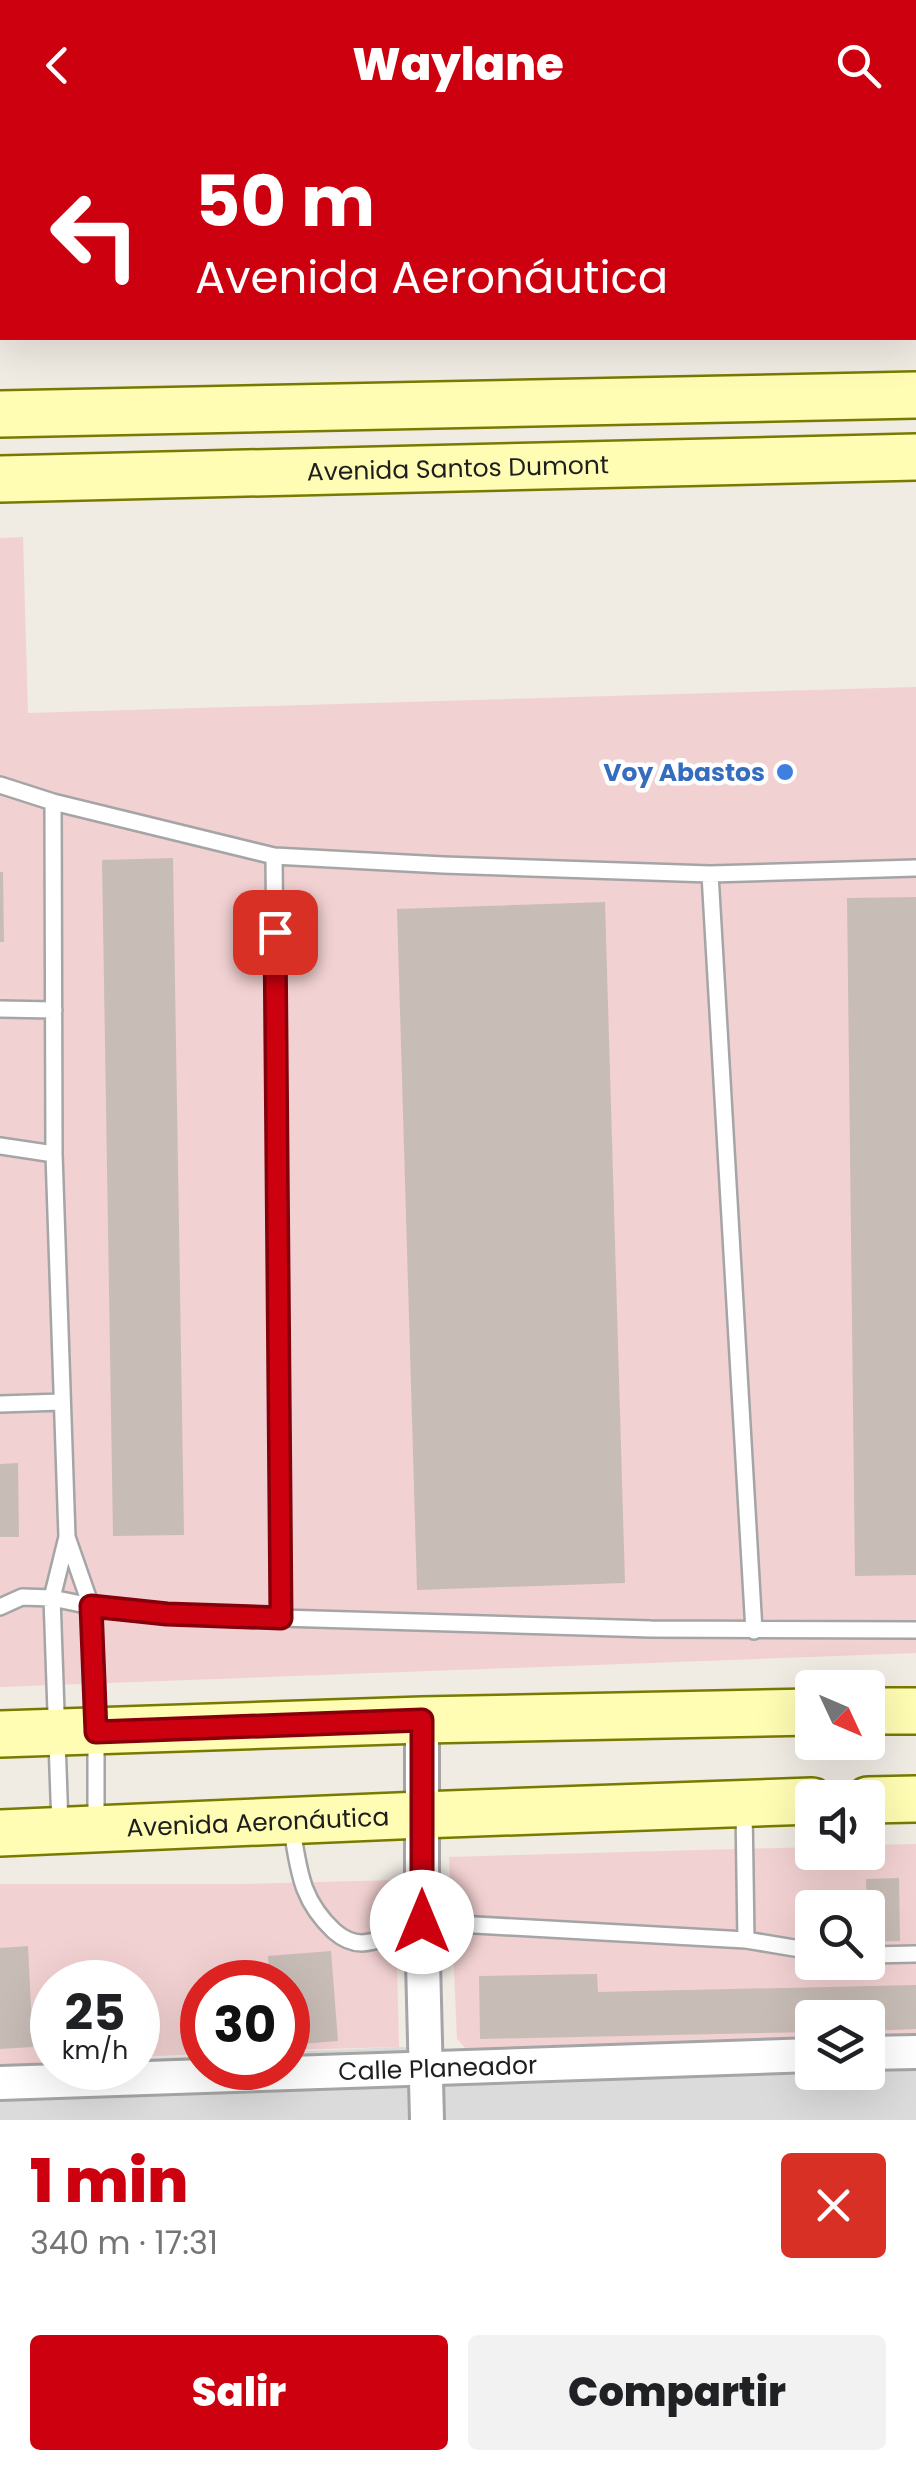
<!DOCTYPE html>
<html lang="es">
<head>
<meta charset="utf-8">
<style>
  body { margin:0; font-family:Poppins,sans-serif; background:#f2f2f2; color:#202124; height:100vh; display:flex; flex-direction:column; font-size:38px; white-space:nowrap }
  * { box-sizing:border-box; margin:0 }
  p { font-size:32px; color:#757577 }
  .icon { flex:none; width:55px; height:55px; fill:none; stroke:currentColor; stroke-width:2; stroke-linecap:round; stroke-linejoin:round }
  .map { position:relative; height:1990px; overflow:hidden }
  .drawer { display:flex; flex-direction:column; background:#fff; flex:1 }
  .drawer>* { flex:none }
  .hud { position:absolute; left:0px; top:0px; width:918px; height:210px; box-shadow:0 10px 40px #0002; background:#cd0010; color:#fff; overflow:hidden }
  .needle { width:65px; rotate:134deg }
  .tools { position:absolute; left:795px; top:1540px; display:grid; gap:20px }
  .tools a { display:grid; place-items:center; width:90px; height:90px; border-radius:10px; background:#fff; box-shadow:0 10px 40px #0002; font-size:50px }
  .speed { position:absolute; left:30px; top:1830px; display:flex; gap:20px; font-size:50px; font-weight:700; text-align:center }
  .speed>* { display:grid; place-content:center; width:130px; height:130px; border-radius:50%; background:#fff; box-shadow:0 10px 40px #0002; line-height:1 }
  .speed small { font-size:25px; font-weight:400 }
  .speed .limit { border:15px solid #d22; background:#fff; color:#111 }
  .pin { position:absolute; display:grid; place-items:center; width:85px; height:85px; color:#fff; margin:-42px; border-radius:20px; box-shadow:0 5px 15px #0006 }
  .me { position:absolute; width:110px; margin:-55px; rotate:0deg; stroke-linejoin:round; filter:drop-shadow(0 0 8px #0008) }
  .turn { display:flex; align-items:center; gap:35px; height:210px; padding:0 30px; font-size:45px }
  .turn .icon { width:130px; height:130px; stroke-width:2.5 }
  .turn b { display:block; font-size:70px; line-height:85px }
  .round { display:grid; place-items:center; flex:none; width:105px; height:105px; border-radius:10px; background:#f2f2f2 }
  .head { display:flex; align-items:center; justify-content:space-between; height:170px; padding:0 30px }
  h1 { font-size:60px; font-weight:800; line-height:75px; color:#cd0010 }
  .primary-button { display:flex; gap:20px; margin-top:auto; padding:20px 30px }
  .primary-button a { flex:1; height:115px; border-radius:10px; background:#cd0010; color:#fff; font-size:40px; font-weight:800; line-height:115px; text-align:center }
  .primary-button a+a { background:#f2f2f2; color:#202124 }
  header { display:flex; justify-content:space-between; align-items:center; height:130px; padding:0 30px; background:#cd0010; color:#fff; font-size:45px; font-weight:800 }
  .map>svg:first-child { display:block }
  .residential { fill:#dcdbdb }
  .commercial { fill:#f2d1d2; fill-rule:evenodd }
  .building { fill:#c8bcb6 }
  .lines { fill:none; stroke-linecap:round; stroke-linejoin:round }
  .service-casing { stroke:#a5a5a5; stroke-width:20 }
  .minor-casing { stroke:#a5a5a5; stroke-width:38 }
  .secondary-casing { stroke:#777b00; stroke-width:50 }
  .service { stroke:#fff; stroke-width:15 }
  .minor { stroke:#fff; stroke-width:32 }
  .secondary { stroke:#fffdb3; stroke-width:45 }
  .route-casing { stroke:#85000a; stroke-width:25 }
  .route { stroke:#cd0010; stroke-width:18 }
  .shop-dot { fill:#3f7fe0; stroke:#fff; stroke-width:4 }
  .labels { text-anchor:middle; stroke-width:9; stroke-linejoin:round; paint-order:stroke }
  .street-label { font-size:25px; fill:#1e1e1e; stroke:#fff }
  .shop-label { font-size:25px; font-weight:bold; fill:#366cbe; stroke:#fff; text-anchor:end }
</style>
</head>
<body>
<header><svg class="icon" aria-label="back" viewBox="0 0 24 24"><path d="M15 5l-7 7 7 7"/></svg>Waylane<svg class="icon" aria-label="search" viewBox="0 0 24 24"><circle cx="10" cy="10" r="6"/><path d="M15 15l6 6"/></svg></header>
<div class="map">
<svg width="916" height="1990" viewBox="0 0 916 1990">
  <rect width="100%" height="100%" fill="#f0ebe3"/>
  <!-- residential -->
  <path class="residential" d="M916,1906V1990H0V1936L52,1934V1938H138V1929L202,1926V1938H288V1922L399,1917L467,1920L812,1909V1942H868V1907Z"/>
  <!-- commercial -->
  <path class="commercial" d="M23,407L28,583L916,557V1523L0,1557V408Z
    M916,1714V1906L868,1907V1888H812V1909L467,1920L457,1909L449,1727L812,1717V1722H868V1715ZM812,1778H868V1832H812Z
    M395,1750L399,1917L288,1920V1852H202V1924L138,1927V1852H52V1932L0,1935V1754H245Z"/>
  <!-- building -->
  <path class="building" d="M173,728L184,1405L113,1406L102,730Z
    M0,742H3L4,812H0Z
    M916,767V1445L855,1446L847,768Z
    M605,772L625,1453L417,1460L397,779Z
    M18,1333L19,1407H0V1334Z
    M899,1748L900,1811L868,1812L866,1749Z
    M28,1816L33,1917L0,1919V1818Z
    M331,1821L338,1911L288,1915V1852H270L268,1826Z
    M597,1844L598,1862L916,1855V1899L868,1901V1888H812V1902L480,1909L479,1846Z"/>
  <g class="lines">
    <!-- service casing -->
    <g class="service-casing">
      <path id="service" d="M0,655L53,672
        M274,726L281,1488
        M710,744L754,1501
        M0,879L54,880
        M0,1016L54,1024
        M0,1274L62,1272
        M67,1407L91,1476L96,1602V1694
        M0,1477L22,1467L52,1468L91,1476L167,1484L281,1488L651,1499L916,1500
        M744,1679L746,1810
        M291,1694C299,1738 299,1768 334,1801C342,1808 352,1813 362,1813C382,1812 404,1799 422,1792L746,1810L812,1821
        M60,1696L52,1468L67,1407L54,1024L53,672L274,726L443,735L710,744L916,738
        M868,1825L916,1824"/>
    </g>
    <!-- minor casing -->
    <g class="minor-casing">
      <g id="minor">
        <path d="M422,1590V1792L427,1990"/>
        <path d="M868,1923L916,1922"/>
        <path id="s1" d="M0,1953L812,1925"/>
      </g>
    </g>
    <!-- secondary casing -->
    <g class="secondary-casing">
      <g id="secondary">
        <path d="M0,284L916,265"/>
        <path id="s2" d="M0,349L916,327"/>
        <path d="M868,1581H916"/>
        <path d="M0,1604L422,1590L812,1582"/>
        <path d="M868,1670L916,1669"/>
        <path id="s3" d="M0,1703L421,1685L812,1671"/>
      </g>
    </g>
    <!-- service -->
    <use href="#service" class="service"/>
    <!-- minor -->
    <use href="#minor" class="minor"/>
    <!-- secondary -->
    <use href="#secondary" class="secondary"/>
  </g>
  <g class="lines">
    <!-- route casing -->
    <g class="route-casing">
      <path id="route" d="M275,802L281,1488L167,1484L91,1476L96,1602L422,1590V1792"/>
    </g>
    <!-- route -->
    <use href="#route" class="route"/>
  </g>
  <!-- markers -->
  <circle class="shop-dot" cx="785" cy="642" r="10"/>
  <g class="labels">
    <!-- street labels -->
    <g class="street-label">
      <text dy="9" stroke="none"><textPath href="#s2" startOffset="458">Avenida Santos Dumont</textPath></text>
      <text dy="9" stroke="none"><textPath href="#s3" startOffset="258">Avenida Aeronáutica</textPath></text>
      <text dy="9" stroke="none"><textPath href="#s1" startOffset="438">Calle Planeador</textPath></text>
    </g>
    <!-- shop labels -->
    <g class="shop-label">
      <text x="765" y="651">Voy Abastos</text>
    </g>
  </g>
</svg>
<div class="tools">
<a><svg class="needle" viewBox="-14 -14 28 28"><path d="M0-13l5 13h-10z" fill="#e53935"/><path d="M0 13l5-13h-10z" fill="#757577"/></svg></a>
<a><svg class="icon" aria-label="sound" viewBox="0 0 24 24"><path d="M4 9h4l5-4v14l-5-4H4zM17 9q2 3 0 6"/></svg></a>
<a><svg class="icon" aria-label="search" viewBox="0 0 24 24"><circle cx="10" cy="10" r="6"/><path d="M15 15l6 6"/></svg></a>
<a><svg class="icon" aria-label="layers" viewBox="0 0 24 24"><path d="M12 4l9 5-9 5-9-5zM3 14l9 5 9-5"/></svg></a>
</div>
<div class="speed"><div>25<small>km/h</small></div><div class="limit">30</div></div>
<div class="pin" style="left:275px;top:802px;background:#d93025"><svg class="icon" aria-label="arrive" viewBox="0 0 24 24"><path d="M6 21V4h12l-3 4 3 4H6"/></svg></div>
<svg class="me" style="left:422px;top:1792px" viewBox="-20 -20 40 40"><circle r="19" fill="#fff"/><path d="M0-13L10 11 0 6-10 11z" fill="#cd0010"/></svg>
<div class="hud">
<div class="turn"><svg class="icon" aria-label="left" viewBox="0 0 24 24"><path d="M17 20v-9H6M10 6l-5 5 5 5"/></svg><div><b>50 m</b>Avenida Aeronáutica</div></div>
</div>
</div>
<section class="drawer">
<div class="head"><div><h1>1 min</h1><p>340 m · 17:31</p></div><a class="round" style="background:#d93025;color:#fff"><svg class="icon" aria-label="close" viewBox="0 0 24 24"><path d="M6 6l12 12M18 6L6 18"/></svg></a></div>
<div class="primary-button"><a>Salir</a><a>Compartir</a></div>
</section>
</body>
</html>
